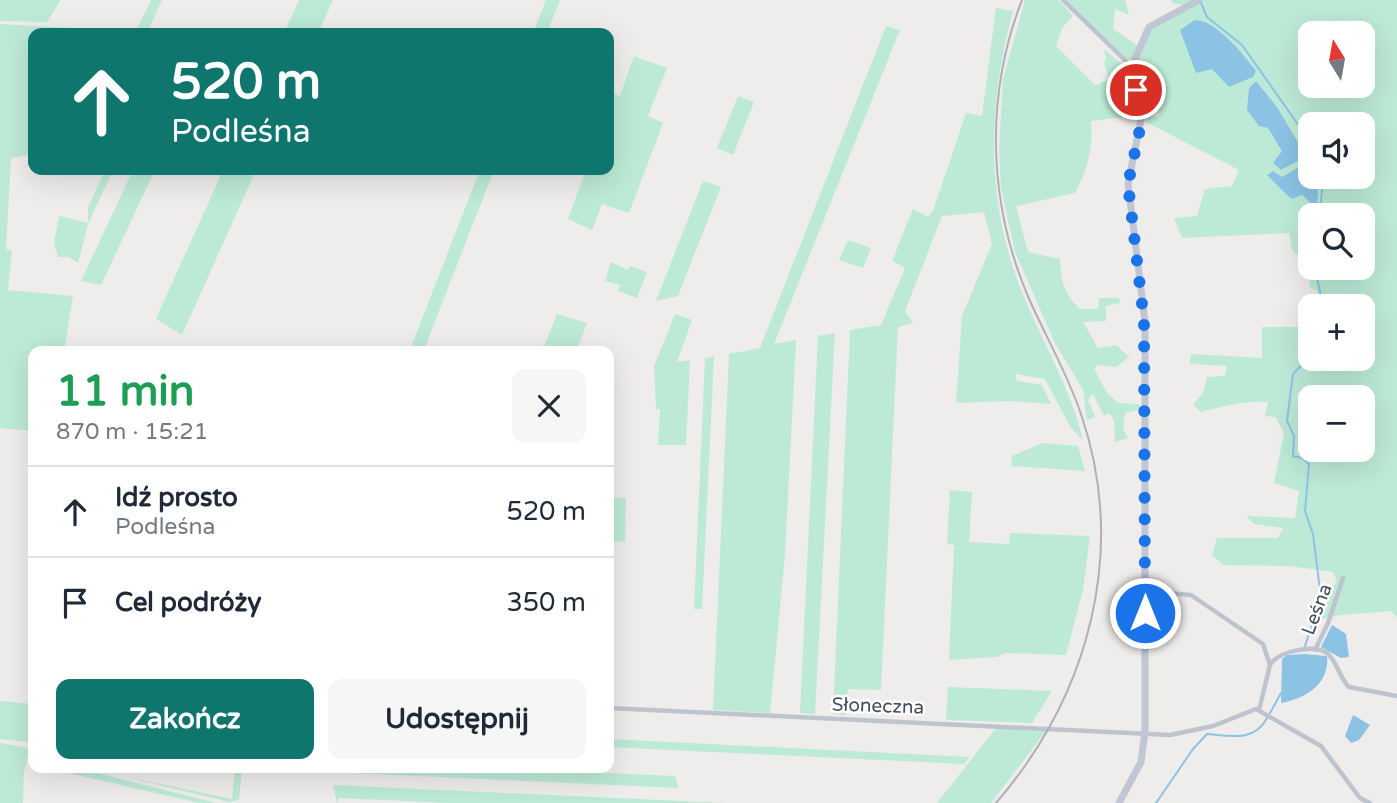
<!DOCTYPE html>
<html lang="pl">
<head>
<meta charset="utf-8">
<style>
  body { margin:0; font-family:"Varela Round",sans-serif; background:#f6f6f7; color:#1f2937; height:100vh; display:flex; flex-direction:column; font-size:26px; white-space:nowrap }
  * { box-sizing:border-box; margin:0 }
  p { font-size:23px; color:#747a83 }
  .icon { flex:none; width:38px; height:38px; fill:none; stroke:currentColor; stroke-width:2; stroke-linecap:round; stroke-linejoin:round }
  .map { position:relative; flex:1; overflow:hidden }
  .details { position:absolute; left:28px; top:346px; width:586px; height:427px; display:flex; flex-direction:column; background:#fff; border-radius:14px; box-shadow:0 7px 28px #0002 }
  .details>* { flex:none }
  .top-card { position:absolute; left:28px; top:28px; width:586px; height:147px; border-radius:14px; box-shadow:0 7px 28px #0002; background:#0f766e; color:#fff; overflow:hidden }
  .needle { width:46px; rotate:349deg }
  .fabs { position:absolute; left:1298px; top:21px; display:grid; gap:14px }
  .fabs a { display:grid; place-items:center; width:77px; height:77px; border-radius:14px; background:#fff; box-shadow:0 7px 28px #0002; font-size:35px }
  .pin { position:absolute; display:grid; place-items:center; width:60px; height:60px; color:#fff; margin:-30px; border:4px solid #fff; border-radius:50%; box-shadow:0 2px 7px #0007 }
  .me { position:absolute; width:77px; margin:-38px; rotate:0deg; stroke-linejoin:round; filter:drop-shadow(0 0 5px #0008) }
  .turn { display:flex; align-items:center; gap:24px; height:147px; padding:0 28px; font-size:32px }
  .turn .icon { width:91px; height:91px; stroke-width:2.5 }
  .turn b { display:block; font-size:49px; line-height:60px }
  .round { display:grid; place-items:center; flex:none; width:74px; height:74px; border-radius:14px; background:#f6f6f7 }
  .headline { display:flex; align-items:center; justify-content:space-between; height:119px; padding:0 28px }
  h1 { font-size:42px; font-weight:700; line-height:52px; color:#1e9e55 }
  .cta { display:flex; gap:14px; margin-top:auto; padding:14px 28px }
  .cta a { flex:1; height:80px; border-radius:14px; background:#0f766e; color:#fff; font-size:28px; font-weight:700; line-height:80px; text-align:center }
  .cta a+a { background:#f6f6f7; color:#1f2937 }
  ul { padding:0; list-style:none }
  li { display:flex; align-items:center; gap:21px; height:91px; padding:0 28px; border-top:2px solid #e0e1e3 }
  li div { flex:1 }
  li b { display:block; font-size:26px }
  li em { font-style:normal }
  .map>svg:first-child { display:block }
  .green { fill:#bcead6; fill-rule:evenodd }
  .water { fill:#8cc3e5 }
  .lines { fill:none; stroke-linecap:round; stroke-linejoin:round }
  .stream { stroke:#8cc3e5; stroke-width:2 }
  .street { stroke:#bec4ce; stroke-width:4.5 }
  .secondary { stroke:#c0c6d4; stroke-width:7 }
  .rail { stroke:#afb0b6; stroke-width:2 }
  .route { stroke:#1a73e8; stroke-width:12; stroke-dasharray:0 21.6 }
  .labels { text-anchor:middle; stroke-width:5; stroke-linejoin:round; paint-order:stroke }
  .street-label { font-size:19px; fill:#464c58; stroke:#fff }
</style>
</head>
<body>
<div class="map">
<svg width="1397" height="803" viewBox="0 0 1397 803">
  <rect width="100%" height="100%" fill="#efecec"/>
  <!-- green -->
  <path class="green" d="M0,0H61L47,22L0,21Z
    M151,0H162L147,33H135Z
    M299,0H333L318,33H284Z
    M546,0H560L547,33H533Z
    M1025,0H1059L1073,16L1062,28L1056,46L1095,85L1109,80L1104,63L1106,59L1104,49L1125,67L1133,116L1091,121C1093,147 1088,170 1075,193L1016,206L1028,252L1060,259C1061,282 1064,293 1080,309H1098L1099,298H1119L1120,303L1106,306V321L1083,322L1098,348L1116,345L1129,357L1116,367L1097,365L1094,369L1107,393L1118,403L1139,404L1141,409L1125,413L1123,429L1128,438L1115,442L1114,420L1109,413L1104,416L1093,394L1088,400L1095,417L1087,420L1083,390L1055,343L1015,252L1001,188L999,147L1003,79Z
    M1065,0H1125L1129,15L1115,9L1113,29L1138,46L1149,27L1186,6L1172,3L1171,0H1397V617L1391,611L1340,615L1319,620L1327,595L1337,581L1333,572L1290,566L1223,565L1212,555L1217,538H1278L1283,528L1254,524L1246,516L1295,518L1299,491L1274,483L1284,433L1276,417L1265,416L1268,402C1242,401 1226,406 1201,412L1193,405L1204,391L1207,377L1225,376L1227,366L1190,364L1191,354L1262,358V327H1311V359H1363V306H1327L1316,290L1310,288L1307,259C1291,255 1291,249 1290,233L1182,238L1174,218L1197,216L1205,189L1232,186L1239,170L1146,122L1147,117L1159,116L1155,66H1150L1144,101L1133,60L1121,58ZM1311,33H1363V86H1311ZM1311,124H1363V177H1311ZM1311,215H1363V268H1311ZM1311,397H1363V450H1311Z
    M996,8L1013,11C987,107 985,204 1024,297C1044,345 1071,389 1083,440L1071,428L1045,379L1015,374L1017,381L1042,385L1051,404L1009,401L956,403L962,316L992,244L984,212L942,216L905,311L913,323L898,327L881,690L848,689L847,715L833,714L850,330L881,325L905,268L892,261L913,209L928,217L933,211L966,113L982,116Z
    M0,24L73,28L100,32L33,33V154L11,158L6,249L12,251L8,290L73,296L64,352H33V431L0,428Z
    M886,26L900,30L774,344L796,340L785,555L770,713L713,710L729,354L760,348Z
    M634,56L667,68L648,116L663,123L629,213L602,204L592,230L568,219L586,170H609V98L611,93L620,96Z
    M738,96L754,102L733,155L717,148Z
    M105,170H113L88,224L78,263L69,257H58L54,243L59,216L88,223V207Z
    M133,170H155L101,285L81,281Z
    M223,170H256L182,335L156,319Z
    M480,170H494L423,352H409Z
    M703,181L721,187L678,296L656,301Z
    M848,240L871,248L863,268L839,260Z
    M611,262L628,270L630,266L647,272L637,298L618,291L620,285L605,281Z
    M557,314L587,323L576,352H542Z
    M675,314L692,320L677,362L690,360L686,445H658L660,409H656L654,366Z
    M835,333L815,714L800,713L818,336Z
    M714,356L702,609H694L705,358Z
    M1043,443L1078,446L1085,471L1011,466L1012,456Z
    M950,490L972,492L969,542L1009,544L1010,533L1090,536L1083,590L1066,655L1006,653L997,657L949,660L954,545L947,544Z
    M609,497L626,498L625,542L609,541Z
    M948,687L1052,691L1032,723L946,720Z
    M0,701L33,704L30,742L0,739Z
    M997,727L1047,730L991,803H937Z
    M609,739L651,741L970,757L963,764L609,747Z
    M0,743L30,748L24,771L23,803H0Z
    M47,768H77L216,803H199Z
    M235,768H242L239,800L229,802L123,776L232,799Z
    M328,768H490L675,776L679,788L329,772Z
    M333,785L681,801L727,803H451L339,798L337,803Z"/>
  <!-- water -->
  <path class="water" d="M1195,20C1216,20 1244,55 1256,71L1253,77L1229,87L1212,69L1196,73L1180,30Z
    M1256,81L1277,107L1303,151L1302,159L1281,170L1273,163L1282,151L1268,128L1259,126L1247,110L1249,88Z
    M1306,163L1318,192L1317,205L1314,206L1302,195L1292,199L1288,196L1267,175L1273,171L1282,177Z
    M1332,625L1346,634L1349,657L1341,658L1321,647Z
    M1304,654L1327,656C1330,684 1305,699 1281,703L1282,659L1287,655Z
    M1353,715L1370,725L1359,740L1351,743L1345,736Z"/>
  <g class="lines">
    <!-- stream -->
    <path class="stream" d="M1201,3L1207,17L1242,45L1311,143
      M1317,177L1322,189L1320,215
      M1315,268L1323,306
      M1304,649L1321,598L1313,534L1305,511L1309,464L1302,458L1293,456L1294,436L1287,421L1293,374L1311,355
      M1270,713L1281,693
      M1156,803L1193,749L1207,734C1230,736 1255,742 1267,718"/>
    <!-- street -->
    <path class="street" d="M1063,0L1132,67
      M1145,591L1191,595L1263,644L1270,665L1259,710
      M1315,650L1328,623L1343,578
      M1270,665C1278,651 1314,644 1327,653C1338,662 1339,678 1349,687L1397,696
      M609,708L1170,735L1213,726L1256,709L1321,746L1360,798L1370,803"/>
    <!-- secondary -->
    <path class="secondary" d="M1119,803L1141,762L1145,732V321L1128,184L1141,120L1132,66L1149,27L1199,0"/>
    <!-- rail -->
    <path class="rail" d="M996,803C1089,695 1128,552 1081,414C1067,372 1044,334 1027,294C988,200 985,95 1022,0"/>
  </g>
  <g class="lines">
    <!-- route -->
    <path class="route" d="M1136,90L1141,124L1128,184L1144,321L1145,613"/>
  </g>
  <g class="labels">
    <!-- street labels -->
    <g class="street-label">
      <text transform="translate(1316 609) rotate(-69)" y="7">Leśna</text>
      <text transform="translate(878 705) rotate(2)" y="7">Słoneczna</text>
    </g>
  </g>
</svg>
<div class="fabs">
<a><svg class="needle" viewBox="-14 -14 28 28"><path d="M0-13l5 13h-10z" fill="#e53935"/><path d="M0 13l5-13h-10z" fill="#747a83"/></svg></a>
<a><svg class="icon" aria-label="sound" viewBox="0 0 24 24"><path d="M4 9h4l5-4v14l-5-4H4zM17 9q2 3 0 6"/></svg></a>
<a><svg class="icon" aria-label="search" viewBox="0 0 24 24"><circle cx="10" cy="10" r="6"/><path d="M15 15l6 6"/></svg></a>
<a>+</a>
<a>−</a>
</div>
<div class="pin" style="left:1136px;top:90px;background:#d93025"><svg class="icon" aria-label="arrive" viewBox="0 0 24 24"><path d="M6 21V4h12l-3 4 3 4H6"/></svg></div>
<svg class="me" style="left:1145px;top:613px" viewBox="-20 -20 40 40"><circle r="17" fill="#1a73e8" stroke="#fff" stroke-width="3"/><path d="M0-11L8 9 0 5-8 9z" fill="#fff"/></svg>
<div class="top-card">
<div class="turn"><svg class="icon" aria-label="ahead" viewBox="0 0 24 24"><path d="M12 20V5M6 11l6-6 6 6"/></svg><div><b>520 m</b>Podleśna</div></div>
</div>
<section class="details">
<div class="headline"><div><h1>11 min</h1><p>870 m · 15:21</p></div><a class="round"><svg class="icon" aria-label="close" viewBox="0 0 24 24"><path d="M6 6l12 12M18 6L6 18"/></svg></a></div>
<ul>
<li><svg class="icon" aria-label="ahead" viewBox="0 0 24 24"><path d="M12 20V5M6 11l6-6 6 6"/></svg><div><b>Idź prosto</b><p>Podleśna</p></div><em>520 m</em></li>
<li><svg class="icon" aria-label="arrive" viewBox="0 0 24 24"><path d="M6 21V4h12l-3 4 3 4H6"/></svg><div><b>Cel podróży</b></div><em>350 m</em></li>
</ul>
<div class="cta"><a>Zakończ</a><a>Udostępnij</a></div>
</section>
</div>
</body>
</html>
